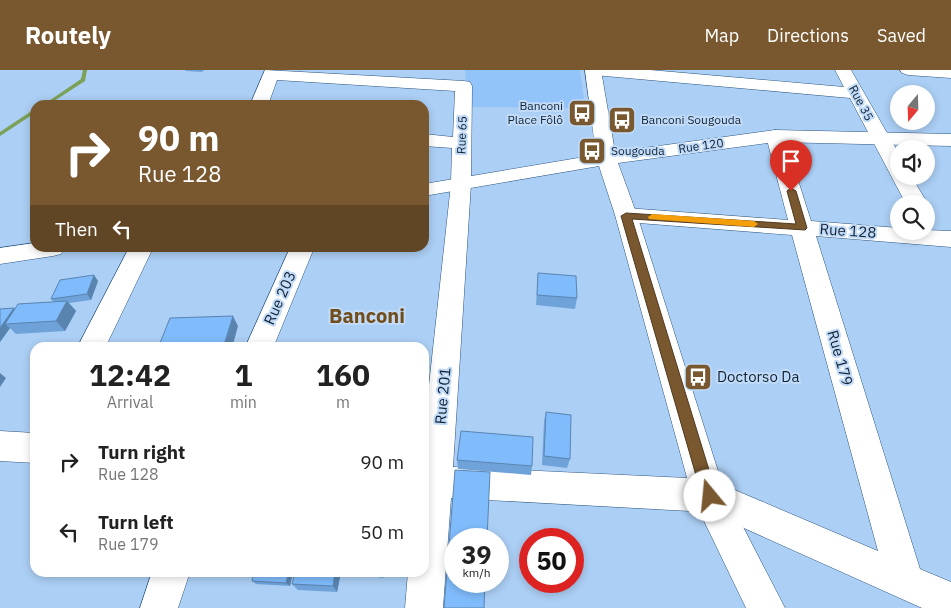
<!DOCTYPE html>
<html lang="en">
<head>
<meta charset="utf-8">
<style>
  body { margin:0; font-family:"IBM Plex Sans",sans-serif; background:#f6f6f6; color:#222; height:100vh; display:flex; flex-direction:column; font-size:19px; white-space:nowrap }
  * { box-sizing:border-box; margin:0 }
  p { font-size:16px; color:#767676 }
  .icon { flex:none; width:28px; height:28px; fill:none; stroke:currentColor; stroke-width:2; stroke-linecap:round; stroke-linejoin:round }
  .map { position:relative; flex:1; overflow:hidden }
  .sheet { position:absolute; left:30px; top:272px; width:399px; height:235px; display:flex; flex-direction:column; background:#fff; border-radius:15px; box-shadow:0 2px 8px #0003 }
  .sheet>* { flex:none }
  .hud { position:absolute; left:30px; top:30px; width:399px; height:152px; border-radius:15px; box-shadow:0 2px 8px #0003; background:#79582f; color:#fff; overflow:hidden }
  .needle { width:32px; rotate:199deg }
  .tools { position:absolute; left:890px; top:15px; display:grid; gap:10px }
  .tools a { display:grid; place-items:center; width:45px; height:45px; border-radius:50%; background:#fff; box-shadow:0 2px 8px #0003; font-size:25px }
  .speed { position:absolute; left:444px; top:458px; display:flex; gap:10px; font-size:25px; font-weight:700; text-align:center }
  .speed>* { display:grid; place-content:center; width:65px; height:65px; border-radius:50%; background:#fff; box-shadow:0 2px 8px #0003; line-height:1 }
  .speed small { font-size:12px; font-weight:400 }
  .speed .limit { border:8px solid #d22; background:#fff; color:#111 }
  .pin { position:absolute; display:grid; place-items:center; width:42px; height:42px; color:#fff; margin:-51px -21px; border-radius:50% 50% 50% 0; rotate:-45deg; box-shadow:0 0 5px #0007 }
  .pin .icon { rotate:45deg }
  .me { position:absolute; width:55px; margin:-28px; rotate:343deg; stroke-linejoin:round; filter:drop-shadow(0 0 4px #0008) }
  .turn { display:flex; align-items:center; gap:18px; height:105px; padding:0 25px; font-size:22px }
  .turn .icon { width:65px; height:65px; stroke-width:2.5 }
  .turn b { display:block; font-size:35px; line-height:42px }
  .then { display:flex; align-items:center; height:48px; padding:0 25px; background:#0003; gap:10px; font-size:19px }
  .eta { display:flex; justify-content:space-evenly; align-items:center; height:85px; text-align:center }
  .eta b { font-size:30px; font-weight:700; line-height:35px }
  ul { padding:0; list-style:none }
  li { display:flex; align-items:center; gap:15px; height:70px; padding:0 25px }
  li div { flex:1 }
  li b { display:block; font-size:19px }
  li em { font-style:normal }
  header { display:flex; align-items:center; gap:30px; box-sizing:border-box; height:70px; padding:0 25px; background:#79582f; color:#fff }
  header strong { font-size:24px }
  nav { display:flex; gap:28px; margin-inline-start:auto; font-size:18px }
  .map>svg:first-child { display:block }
  .built { fill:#92c3f9 }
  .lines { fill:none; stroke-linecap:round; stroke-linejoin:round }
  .stream { fill:#7ba156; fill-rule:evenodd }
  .street-casing { stroke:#2d557e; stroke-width:1 }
  .secondary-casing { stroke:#2d557e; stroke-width:1 }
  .street { fill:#fff; fill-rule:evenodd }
  .secondary { fill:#fff; fill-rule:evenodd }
  .wall { fill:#6ea2d9 }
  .shaded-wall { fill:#5a84b0 }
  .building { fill:#80bcfc; stroke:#5a84b0 }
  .route { fill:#79582f; stroke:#4f391f }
  .slow { fill:#f59e0b }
  .labels { text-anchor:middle; stroke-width:4; stroke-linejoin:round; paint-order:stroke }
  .far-street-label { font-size:12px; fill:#122334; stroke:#c1dbf8 }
  .far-poi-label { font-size:12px; fill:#122334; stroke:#c1dbf8; text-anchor:start }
  .street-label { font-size:15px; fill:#122334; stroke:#c1dbf8 }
  .poi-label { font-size:15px; fill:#122334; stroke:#c1dbf8; text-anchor:start }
  .district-label { font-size:20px; font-weight:bold; fill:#714d1c; stroke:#c1dbf8 }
</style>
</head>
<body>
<header>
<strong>Routely</strong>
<nav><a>Map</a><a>Directions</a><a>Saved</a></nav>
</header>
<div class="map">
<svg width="951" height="538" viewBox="0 0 951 538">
  <rect width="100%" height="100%" fill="#accff5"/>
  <!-- built -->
  <path class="built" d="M465,0H580L585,38L468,37Z"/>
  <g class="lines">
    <!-- stream -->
    <path class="stream" d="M83,0H87L85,11L48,35H43L81,9Z
      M33,40H35V43L0,66V62Z"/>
    <!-- street casing -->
    <g class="street-casing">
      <path id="street" d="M265,0L464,11L470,12L472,16L471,114L453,397L709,409L878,481L792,165L626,152L618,150L615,145L618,140L626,138L788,150L766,66L768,62L775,60L782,62L784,66L811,151L899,158V161H926V160L951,161V177L816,166L920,499L951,512V538H922L708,442L451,428L443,538H405L408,502H424V361L451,114L452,78L424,76V64L453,67L455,21L277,10L268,35H250Z
        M586,0H650L844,17L835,0H851L899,84V106H911L928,134L926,136V134H906L850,28L594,5L588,3Z
        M900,0H951V8L908,5L902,3Z
        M129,178H153L105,278H77Z
        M290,178H314L273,278H245Z
        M0,361L35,363V393L0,391Z
        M152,502H190L178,538H140Z"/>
    </g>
    <!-- secondary casing -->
    <g class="secondary-casing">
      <path id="secondary" d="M585,0H601L615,82L775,60L951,64V76L775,72L618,93L637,145L724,420L785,538H746L692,426L615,145L599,96L424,126V114L596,85Z
        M35,173V178H65L61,184L53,186L0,194V178Z"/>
    </g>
    <!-- street -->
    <use href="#street" class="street"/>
    <!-- secondary -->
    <use href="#secondary" class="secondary"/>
  </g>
  <!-- wall -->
  <path class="wall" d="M185,0H204L202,2L186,1Z
    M538,203L577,228L575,239L536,235Z
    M98,211L91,230L69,233L76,241L65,261L16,264L10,258L0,272V239L14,238V239L54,232L51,229Z
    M546,342L570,389L567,398L542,395L544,351Z
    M457,390L532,396L531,405L458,399Z
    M293,502L290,516L256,514L252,511Z
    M341,502L337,522L298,520L292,514Z
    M347,502H385L383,508Z"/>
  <!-- shaded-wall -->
  <path class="shaded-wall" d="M94,205L98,211L91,230L87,224Z
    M67,231L76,241L65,261L56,251Z
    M14,238L19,244L5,254L10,258L0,272V258Z
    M233,246L238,256L232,278H223Z
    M0,303L6,308L0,317Z
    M289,502H293L290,516L286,513Z
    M335,502H341L337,522L333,516Z
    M382,502H385L383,508L382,505Z"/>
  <!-- building -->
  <path class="building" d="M538,203L576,206L577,228L537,225Z
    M94,205L87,224L51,229L60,210Z
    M67,231L56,251L5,254L18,234Z
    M14,238L0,258V239Z
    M233,246L223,278H158L170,248Z
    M546,342L571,345L570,389L544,386Z
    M461,361L533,367L532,396L457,390Z
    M455,400L490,402L487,469H455V511H485L484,538H444Z
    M254,502H289L286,513L252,511Z
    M295,502H335L333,516L292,514Z
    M364,502H382V505Z"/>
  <!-- route -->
  <path class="route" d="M791,118L796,121L807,158L805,160L632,149L717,426L714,431L710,433L705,431L702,426L621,146L626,143L796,154L787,121Z"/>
  <!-- slow -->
  <path class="slow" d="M652,144L754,151L758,154L754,157L649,149L648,147Z"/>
  <!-- icons -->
  <defs>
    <g id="bus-square" transform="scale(1.4375)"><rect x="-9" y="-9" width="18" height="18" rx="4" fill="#79582f" stroke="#c1dbf8"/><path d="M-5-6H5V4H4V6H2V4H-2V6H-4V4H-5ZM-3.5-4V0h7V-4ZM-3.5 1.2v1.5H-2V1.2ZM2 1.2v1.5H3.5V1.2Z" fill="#fff"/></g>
  </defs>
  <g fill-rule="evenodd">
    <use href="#bus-square" x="582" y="43"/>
    <use href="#bus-square" x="622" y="50"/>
    <use href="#bus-square" x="592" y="81"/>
    <use href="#bus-square" x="698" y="307"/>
  </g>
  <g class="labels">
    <!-- far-street labels -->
    <g class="far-street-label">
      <text transform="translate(861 33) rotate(62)" y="4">Rue 35</text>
      <text transform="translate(462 65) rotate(-88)" y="4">Rue 65</text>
      <text transform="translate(701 76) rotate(-8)" y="4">Rue 120</text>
    </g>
    <!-- far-poi labels -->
    <g class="far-poi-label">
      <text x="563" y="40" text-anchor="end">Banconi<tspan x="563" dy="14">Place Fôlô</tspan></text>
      <text x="641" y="54">Banconi Sougouda</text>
      <text x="611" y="85">Sougouda</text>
    </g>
    <!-- street labels -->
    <g class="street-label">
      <text transform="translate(848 161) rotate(4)" y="5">Rue 128</text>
      <text transform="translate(280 228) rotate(-66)" y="5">Rue 203</text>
      <text transform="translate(840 288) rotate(74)" y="5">Rue 179</text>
      <text transform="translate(443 326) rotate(-85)" y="5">Rue 201</text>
    </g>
    <!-- poi labels -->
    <g class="poi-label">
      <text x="717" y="312">Doctorso Da</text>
    </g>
    <!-- district labels -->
    <g class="district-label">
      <text x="367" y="253">Banconi</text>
    </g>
  </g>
</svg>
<div class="tools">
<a><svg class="needle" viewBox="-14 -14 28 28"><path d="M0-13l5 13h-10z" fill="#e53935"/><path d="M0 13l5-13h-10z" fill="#767676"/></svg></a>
<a><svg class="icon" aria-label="sound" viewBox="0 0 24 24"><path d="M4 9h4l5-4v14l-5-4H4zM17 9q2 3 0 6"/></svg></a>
<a><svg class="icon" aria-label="search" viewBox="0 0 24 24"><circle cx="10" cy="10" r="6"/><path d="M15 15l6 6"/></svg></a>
</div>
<div class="speed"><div>39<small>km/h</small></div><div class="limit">50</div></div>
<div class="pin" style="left:791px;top:121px;background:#d93025"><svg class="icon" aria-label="arrive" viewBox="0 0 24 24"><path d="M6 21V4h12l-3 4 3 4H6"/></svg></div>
<svg class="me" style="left:710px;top:426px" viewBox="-20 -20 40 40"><circle r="19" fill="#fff"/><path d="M0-13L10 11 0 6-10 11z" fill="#79582f"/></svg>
<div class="hud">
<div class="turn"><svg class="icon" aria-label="right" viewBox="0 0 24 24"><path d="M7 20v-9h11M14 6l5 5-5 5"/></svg><div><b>90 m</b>Rue 128</div></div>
<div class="then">Then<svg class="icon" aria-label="left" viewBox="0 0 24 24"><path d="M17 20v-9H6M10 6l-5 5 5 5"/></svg></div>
</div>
<section class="sheet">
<div class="eta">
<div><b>12:42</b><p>Arrival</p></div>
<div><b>1</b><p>min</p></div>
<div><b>160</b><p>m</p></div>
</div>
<ul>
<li><svg class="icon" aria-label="right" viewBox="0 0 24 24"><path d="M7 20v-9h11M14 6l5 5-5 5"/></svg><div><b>Turn right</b><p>Rue 128</p></div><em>90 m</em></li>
<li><svg class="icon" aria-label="left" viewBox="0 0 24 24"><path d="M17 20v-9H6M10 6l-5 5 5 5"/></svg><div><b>Turn left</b><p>Rue 179</p></div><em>50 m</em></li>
</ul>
</section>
</div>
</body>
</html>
